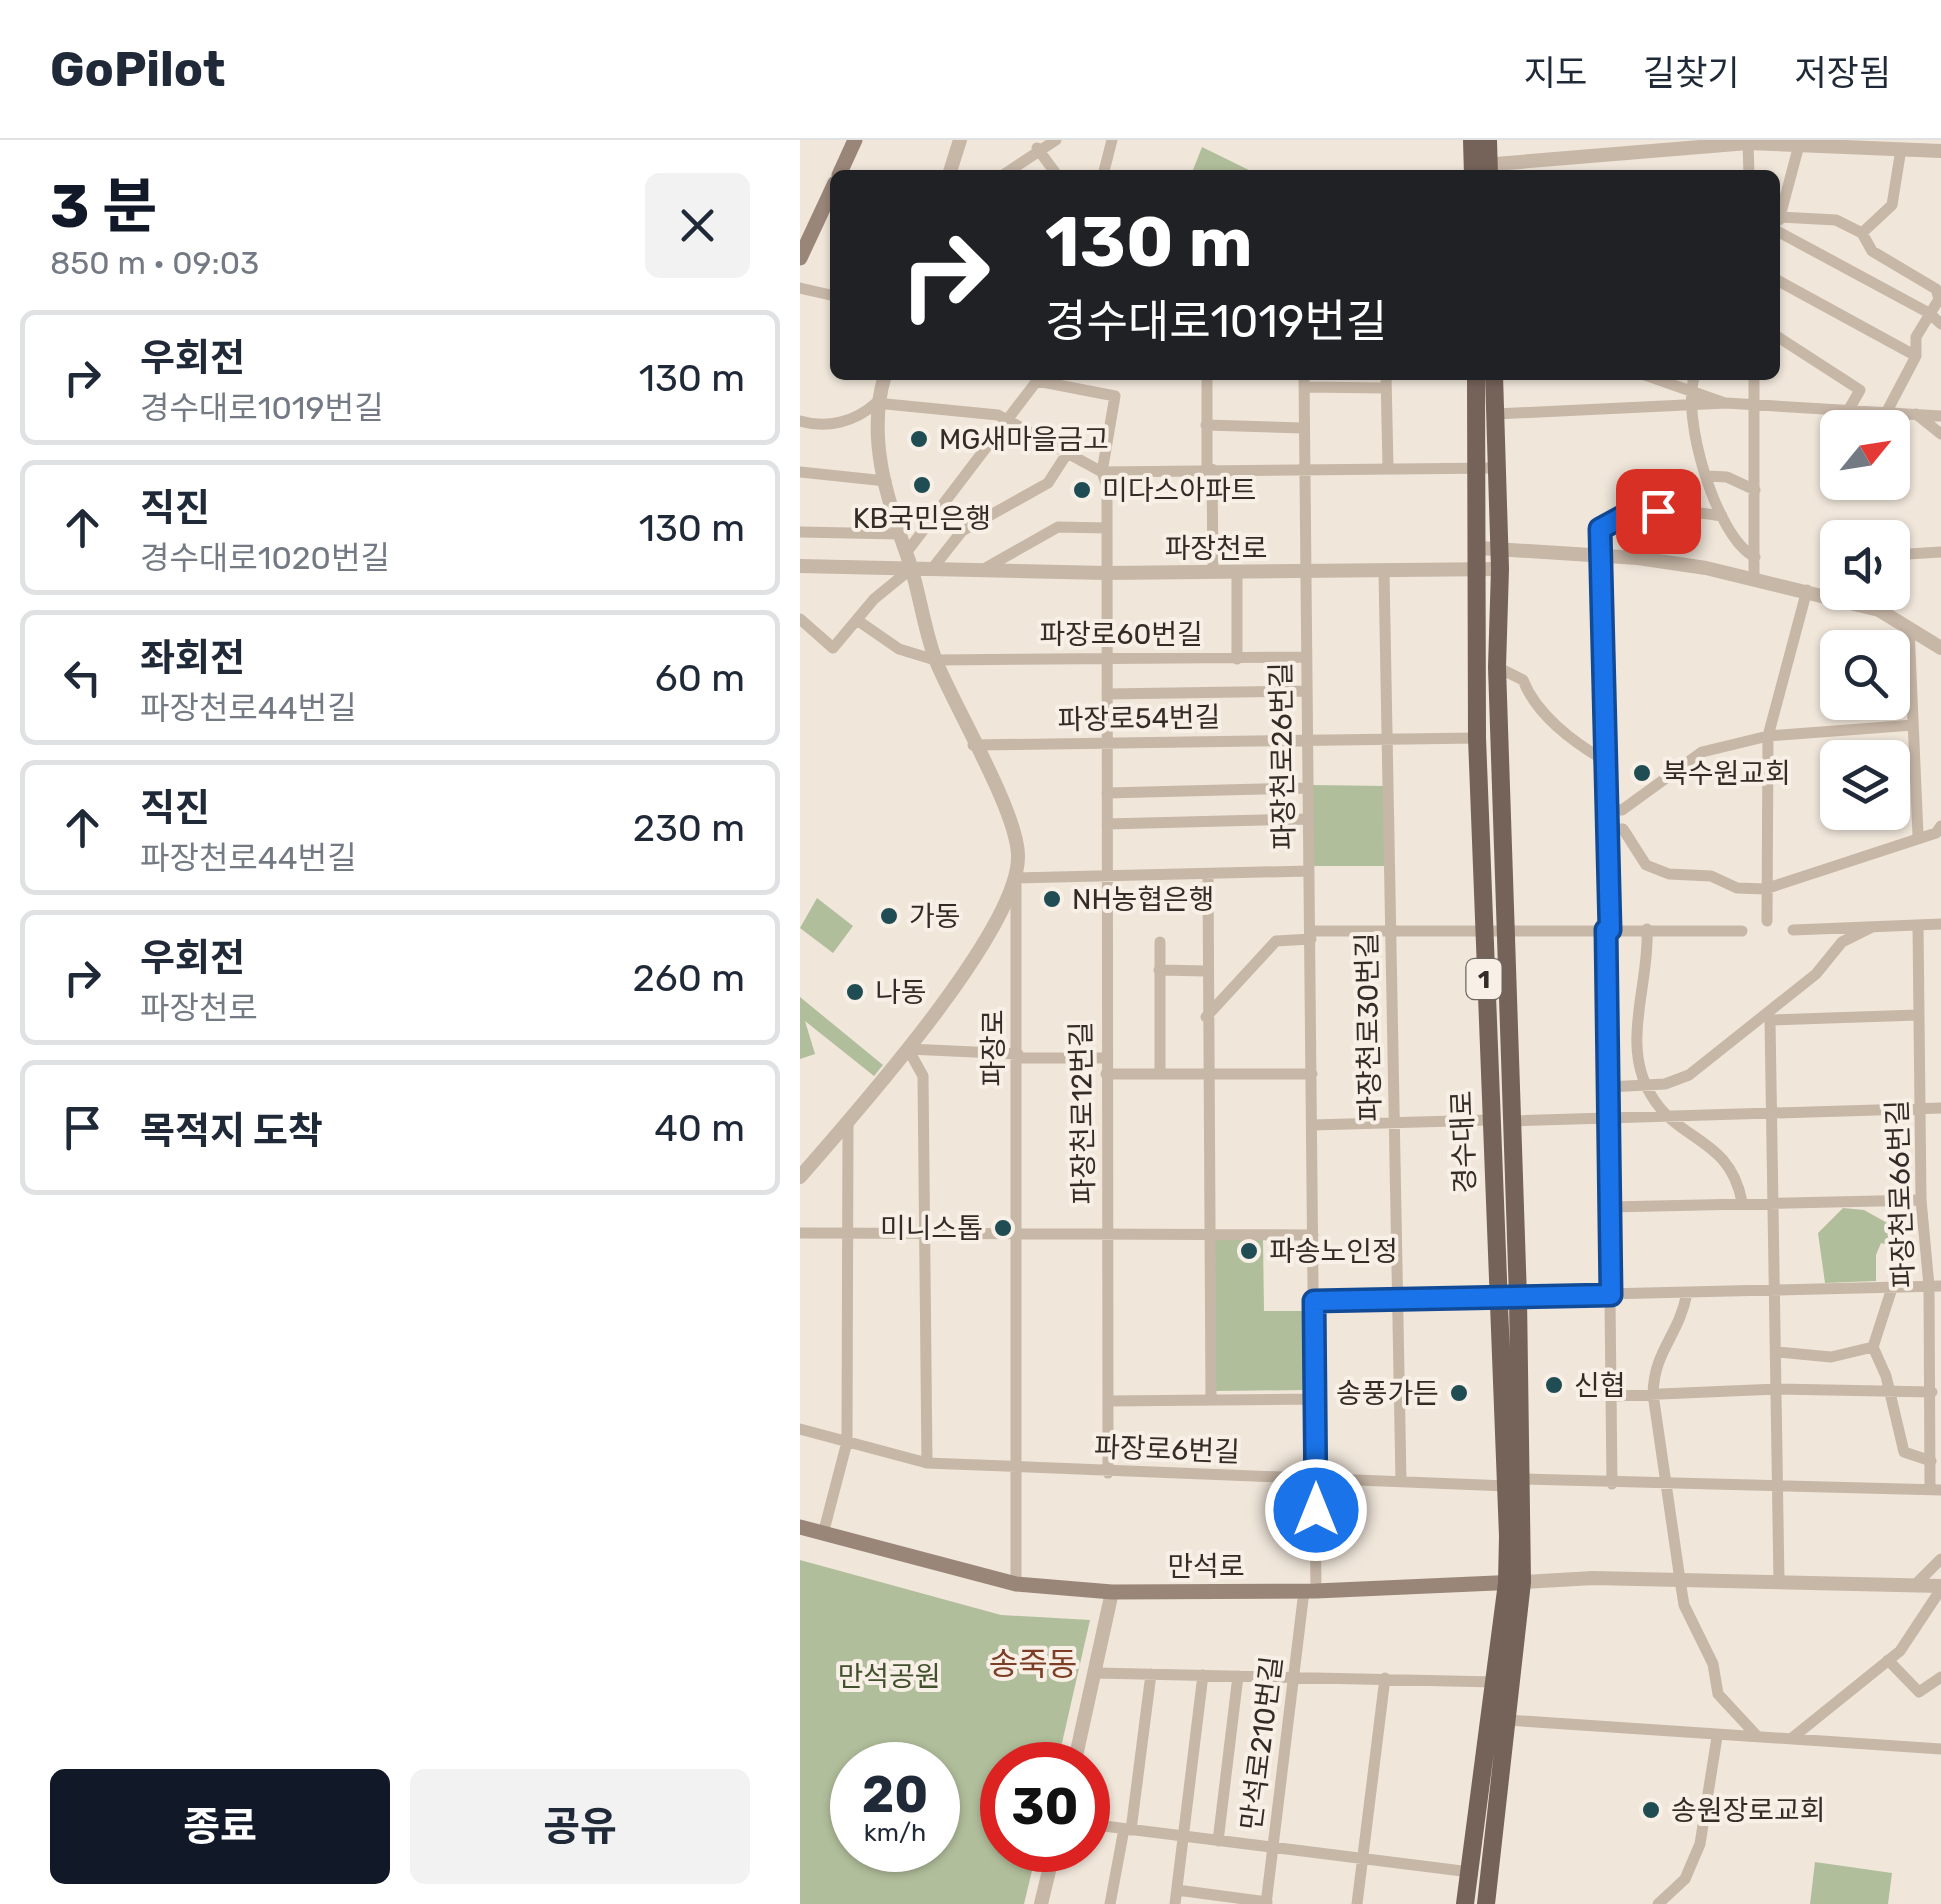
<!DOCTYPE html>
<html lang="ko">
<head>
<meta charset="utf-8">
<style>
  body { margin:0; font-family:Rubik,"Noto Sans KR",sans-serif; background:#f2f2f3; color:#1f2937; height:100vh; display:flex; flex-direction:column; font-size:38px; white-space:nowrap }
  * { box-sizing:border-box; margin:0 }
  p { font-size:32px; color:#747a83 }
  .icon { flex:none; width:55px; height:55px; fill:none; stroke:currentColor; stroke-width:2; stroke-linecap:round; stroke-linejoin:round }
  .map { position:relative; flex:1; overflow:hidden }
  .sheet { display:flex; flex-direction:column; background:#fff; width:800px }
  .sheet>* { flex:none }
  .banner { position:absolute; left:30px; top:30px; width:950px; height:210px; border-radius:15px; box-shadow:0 2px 8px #0004; background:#202124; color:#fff; overflow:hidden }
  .needle { width:65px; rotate:60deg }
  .controls { position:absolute; left:1020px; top:270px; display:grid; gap:20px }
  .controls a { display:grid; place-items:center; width:90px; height:90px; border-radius:15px; background:#fff; box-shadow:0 2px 8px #0004; font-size:50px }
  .speed { position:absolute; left:30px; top:1602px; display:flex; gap:20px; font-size:50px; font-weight:700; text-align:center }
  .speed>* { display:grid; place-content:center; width:130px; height:130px; border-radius:50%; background:#fff; box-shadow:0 2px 8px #0004; line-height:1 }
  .speed small { font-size:25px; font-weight:400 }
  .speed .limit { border:15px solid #d22; background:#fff; color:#111 }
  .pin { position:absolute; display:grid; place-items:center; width:85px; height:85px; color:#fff; margin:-42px; border-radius:20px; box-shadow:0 5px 15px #0006 }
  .me { position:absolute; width:110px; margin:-55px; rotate:0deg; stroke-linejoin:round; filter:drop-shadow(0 0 8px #0008) }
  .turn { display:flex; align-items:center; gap:35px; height:210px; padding:0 50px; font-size:45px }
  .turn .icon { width:130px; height:130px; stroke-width:2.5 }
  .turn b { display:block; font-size:70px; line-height:85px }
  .round { display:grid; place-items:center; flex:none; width:105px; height:105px; border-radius:15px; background:#f2f2f3 }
  .headline { display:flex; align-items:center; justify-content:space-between; height:170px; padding:0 50px }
  h1 { font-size:60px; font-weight:700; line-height:75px; color:#111827 }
  .cta { display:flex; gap:20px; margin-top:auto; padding:20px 50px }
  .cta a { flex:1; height:115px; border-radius:15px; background:#111827; color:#fff; font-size:40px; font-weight:700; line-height:115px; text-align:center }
  .cta a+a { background:#f2f2f3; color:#1f2937 }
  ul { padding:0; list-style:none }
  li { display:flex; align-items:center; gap:30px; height:135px; margin:0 20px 15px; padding:0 30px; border:5px solid #e0e1e3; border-radius:15px }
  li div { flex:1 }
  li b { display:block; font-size:38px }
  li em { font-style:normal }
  header { display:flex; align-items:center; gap:60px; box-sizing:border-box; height:140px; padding:0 50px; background:#fff; border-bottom:2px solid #e0e1e3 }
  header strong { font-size:48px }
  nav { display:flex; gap:55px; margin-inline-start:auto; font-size:35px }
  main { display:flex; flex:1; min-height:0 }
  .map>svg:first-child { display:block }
  .green { fill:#b1be9b; fill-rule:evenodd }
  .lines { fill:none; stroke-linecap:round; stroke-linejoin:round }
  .minor { stroke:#c7b7a7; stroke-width:11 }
  .tertiary { stroke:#c7b7a7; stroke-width:14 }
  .secondary { stroke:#9a8679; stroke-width:15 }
  .primary { stroke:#756359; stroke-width:18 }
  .route-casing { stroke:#114b97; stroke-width:25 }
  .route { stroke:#1a73e8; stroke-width:18 }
  .poi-dot { fill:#1f4d53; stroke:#f8f0e6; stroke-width:4 }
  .labels { text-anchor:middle; stroke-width:8; stroke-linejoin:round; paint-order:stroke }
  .shield { fill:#f8f0e6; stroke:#6f6760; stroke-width:2.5 }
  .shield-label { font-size:25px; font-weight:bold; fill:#342c27 }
  .poi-label { font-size:28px; fill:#342c27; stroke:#f8f0e6; text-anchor:start }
  .street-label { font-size:28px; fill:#342c27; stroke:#f8f0e6 }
  .park-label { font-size:28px; fill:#42512d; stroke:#f8f0e6 }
  .quarter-label { font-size:32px; fill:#7e3e25; stroke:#f8f0e6 }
</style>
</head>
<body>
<header>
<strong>GoPilot</strong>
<nav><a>지도</a><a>길찾기</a><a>저장됨</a></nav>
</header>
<main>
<section class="sheet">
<div class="headline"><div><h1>3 분</h1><p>850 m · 09:03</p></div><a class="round"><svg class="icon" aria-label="close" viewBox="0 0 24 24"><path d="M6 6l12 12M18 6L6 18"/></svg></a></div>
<ul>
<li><svg class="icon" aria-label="right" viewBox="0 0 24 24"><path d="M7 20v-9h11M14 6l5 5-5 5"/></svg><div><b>우회전</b><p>경수대로1019번길</p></div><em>130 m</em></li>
<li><svg class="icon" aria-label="ahead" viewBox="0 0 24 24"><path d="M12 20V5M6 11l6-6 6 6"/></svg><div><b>직진</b><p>경수대로1020번길</p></div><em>130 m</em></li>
<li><svg class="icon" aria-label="left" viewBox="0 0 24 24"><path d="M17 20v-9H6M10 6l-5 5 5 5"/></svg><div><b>좌회전</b><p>파장천로44번길</p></div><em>60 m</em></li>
<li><svg class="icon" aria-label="ahead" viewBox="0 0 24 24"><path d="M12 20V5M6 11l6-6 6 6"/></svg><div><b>직진</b><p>파장천로44번길</p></div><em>230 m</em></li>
<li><svg class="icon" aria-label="right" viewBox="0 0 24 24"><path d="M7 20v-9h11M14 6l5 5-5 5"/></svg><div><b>우회전</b><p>파장천로</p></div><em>260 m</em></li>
<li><svg class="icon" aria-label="arrive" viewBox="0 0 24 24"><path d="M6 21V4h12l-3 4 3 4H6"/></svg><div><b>목적지 도착</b></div><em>40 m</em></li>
</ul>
<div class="cta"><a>종료</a><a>공유</a></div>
</section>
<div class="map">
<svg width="1141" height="1764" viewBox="0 0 1141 1764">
  <rect width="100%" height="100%" fill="#f0e6da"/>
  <!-- green -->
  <path class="green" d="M402,7L459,35H391Z
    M513,645L585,646V726H513Z
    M17,758L53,786L33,813L0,788Z
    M0,857L83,925L74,936L5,881L15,914L0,919Z
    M1043,1068L1064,1070L1107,1094L1100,1108L1081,1103L1076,1115V1141L1025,1143L1018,1093Z
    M413,1100H463L464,1171H503L504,1250L416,1251Z
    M0,1420L201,1475L290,1480L257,1625H202V1710H237L224,1764H0ZM52,1625H138V1710H52Z
    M1015,1722L1092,1733L1088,1764H1010Z"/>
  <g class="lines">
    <!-- minor -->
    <path class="minor" d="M948,3L949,35
      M237,8L257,35
      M203,35L256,0
      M303,35L312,0
      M980,77L1036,80L1062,93L1072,111L1136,149L1139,159L1116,197V216L1086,273
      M979,80L999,5
      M977,91L1129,173L1141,184
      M1062,93L1092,65L1101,9
      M975,139L1116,216
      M0,148L35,156
      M975,195L1060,250L1048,271
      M407,235V329
      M504,235L516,1451
      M586,235L588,327
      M845,235L922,262
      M895,235C880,275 916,398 955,417
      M954,235V440
      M237,241L315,256L302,332L307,346L308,1333
      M504,247L586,248
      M696,274L926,263L1141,276
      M1116,274L1141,294
      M0,281C27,289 55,282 76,263L198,275L302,332
      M406,285L503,288
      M412,329L413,432
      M0,332L86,341
      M302,332L697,328
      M908,336L927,337L955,350
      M136,369L162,391
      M0,392L100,394
      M106,413L239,238
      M1092,415L1141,412
      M132,429L162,391L248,343L268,312
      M182,430L258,387L307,388
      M584,432L601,1341
      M1025,455L1027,424L1038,418
      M0,479L33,508L74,459L112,428
      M57,480L99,509L135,520L506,517
      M1109,488L1118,695
      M437,519V432
      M697,527L723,540C736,574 773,602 804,620
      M307,554L507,551
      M173,605L677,598
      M307,653L506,648
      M804,669L822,670L902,612L968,596L1113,585
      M307,684L506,679
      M804,689H823L846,725L869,734L911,736L937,748L965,749L1136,693L1141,686
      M408,734L411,1258
      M967,781L968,596L1007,450
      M1118,785L1121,1060L1129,1146L1130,1347
      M806,789L812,1344
      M810,789L800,389C840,368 878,369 922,376
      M847,789C850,844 820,904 851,955C879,1003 930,997 942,1062
      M993,790L1141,784
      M511,791H942
      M360,802V933
      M359,830L406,831
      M406,877L476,801L511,799
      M108,909L123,936L127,1323
      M108,909L218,914
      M218,918H306
      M306,934H512
      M808,947L865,944L889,935L1016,834L1042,802L1072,787
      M711,981L1141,968
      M513,985L689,980
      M810,1067L1121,1060
      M0,1093L513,1095
      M1092,1148L1073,1207L1086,1236L1104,1312L1131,1321
      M887,1153C879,1196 854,1210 853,1254L880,1440L884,1465L913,1524L918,1554L957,1596
      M514,1161L1141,1146
      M977,1212L1031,1217L1073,1207
      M814,1256L977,1249L1132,1252
      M308,1261L515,1259
      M0,1289L127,1323L707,1346
      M721,1339L1141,1350
      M23,1394L47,1302L48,985
      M979,1442L970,880L1118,875
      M216,1444V738L508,731
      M1114,1446L1141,1419
      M1088,1520L1119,1552L1141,1537
      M296,1533L695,1542
      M707,1580L1141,1609
      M992,1598L1100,1511L1141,1449
      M288,1684L670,1732
      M331,1690L351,1534
      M418,1701L438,1536
      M377,1750L467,1762
      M310,1764L324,1689
      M375,1764L403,1535
      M466,1764L504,1451
      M557,1764L585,1538
      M858,1764L885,1739L900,1704L917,1597"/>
    <!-- tertiary -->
    <path class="tertiary" d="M683,25L948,3L1141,11
      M149,35L160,0
      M679,408L838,418L906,428L1079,470L1141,508
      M0,426L306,433L700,429
      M0,1037C51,978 221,789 218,715C217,671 155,568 136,521C123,487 120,452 108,418C87,359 66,297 85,235
      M722,1442L793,1438L1141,1446
      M274,1625L312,1452
      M241,1764L254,1710"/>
    <!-- secondary -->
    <path class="secondary" d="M39,35L55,0
      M0,118L35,43
      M0,1387L216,1444L312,1452L516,1451L718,1442"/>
    <!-- primary -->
    <path class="primary" d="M672,0L673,35
      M688,0L689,35
      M665,1764L707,1443L708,1396L677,598L676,235
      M686,1764L722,1442L718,1158L697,527L700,429L694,235"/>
  </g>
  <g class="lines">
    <!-- route casing -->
    <g class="route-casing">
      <path id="route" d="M516,1370L514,1161L811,1155L806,790H810L800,389L822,377L858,371"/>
    </g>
    <!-- route -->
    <use href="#route" class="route"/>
  </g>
  <!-- markers -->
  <g class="poi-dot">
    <circle cx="119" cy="299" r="10"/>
    <circle cx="122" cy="345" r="10"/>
    <circle cx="282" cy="350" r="10"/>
    <circle cx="842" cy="633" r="10"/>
    <circle cx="252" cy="759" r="10"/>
    <circle cx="89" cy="776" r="10"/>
    <circle cx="55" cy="852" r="10"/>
    <circle cx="203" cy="1088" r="10"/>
    <circle cx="449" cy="1111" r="10"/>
    <circle cx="754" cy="1245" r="10"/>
    <circle cx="659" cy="1253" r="10"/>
    <circle cx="851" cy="1670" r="10"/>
  </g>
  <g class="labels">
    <!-- shield labels -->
    <rect class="shield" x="666.5" y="819" width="35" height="40" rx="8"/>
    <g class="shield-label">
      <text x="684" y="848">1</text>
    </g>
    <!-- poi labels -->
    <g class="poi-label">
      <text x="139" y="309">MG새마을금고</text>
      <text x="302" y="360">미다스아파트</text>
      <text x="122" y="388" text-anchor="middle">KB국민은행</text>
      <text x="862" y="643">북수원교회</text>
      <text x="272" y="769">NH농협은행</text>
      <text x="109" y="786">가동</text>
      <text x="75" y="862">나동</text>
      <text x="183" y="1098" text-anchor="end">미니스톱</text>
      <text x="469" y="1121">파송노인정</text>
      <text x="774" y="1255">신협</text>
      <text x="639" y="1263" text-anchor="end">송풍가든</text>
      <text x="871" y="1680">송원장로교회</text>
    </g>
    <!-- street labels -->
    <g class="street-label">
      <text x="416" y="418">파장천로</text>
      <text x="321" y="504">파장로60번길</text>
      <text transform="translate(339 578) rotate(-1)" y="10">파장로54번길</text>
      <text transform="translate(482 616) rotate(-91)" y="10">파장천로26번길</text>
      <text transform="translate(568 887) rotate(-91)" y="10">파장천로30번길</text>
      <text transform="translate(193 908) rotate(-90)" y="10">파장로</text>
      <text transform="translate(282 973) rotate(-91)" y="10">파장천로12번길</text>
      <text transform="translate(663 1002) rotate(-92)" y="10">경수대로</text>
      <text transform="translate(1100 1054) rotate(-92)" y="10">파장천로66번길</text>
      <text transform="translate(367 1309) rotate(2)" y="10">파장로6번길</text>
      <text x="406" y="1436">만석로</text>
      <text transform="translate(461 1603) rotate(-83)" y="10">만석로210번길</text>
    </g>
    <!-- park labels -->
    <g class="park-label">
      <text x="89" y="1546">만석공원</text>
    </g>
    <!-- quarter labels -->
    <g class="quarter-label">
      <text x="233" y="1535">송죽동</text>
    </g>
  </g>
</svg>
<div class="controls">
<a><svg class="needle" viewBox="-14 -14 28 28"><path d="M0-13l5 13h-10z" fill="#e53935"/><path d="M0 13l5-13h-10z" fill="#747a83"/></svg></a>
<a><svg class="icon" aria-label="sound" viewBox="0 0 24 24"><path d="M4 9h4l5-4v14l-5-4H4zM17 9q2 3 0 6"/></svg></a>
<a><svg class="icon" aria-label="search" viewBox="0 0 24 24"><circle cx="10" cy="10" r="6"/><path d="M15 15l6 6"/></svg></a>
<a><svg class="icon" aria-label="layers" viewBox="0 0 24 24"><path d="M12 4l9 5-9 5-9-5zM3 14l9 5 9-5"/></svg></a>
</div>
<div class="speed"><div>20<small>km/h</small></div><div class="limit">30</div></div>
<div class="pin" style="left:858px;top:371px;background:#d93025"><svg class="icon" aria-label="arrive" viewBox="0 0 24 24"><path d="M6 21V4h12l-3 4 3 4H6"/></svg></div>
<svg class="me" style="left:516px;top:1370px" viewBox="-20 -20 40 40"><circle r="17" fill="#1a73e8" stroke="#fff" stroke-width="3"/><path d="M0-11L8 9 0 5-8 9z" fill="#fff"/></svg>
<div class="banner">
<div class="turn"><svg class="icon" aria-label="right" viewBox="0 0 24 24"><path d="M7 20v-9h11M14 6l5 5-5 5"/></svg><div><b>130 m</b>경수대로1019번길</div></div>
</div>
</div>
</main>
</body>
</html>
